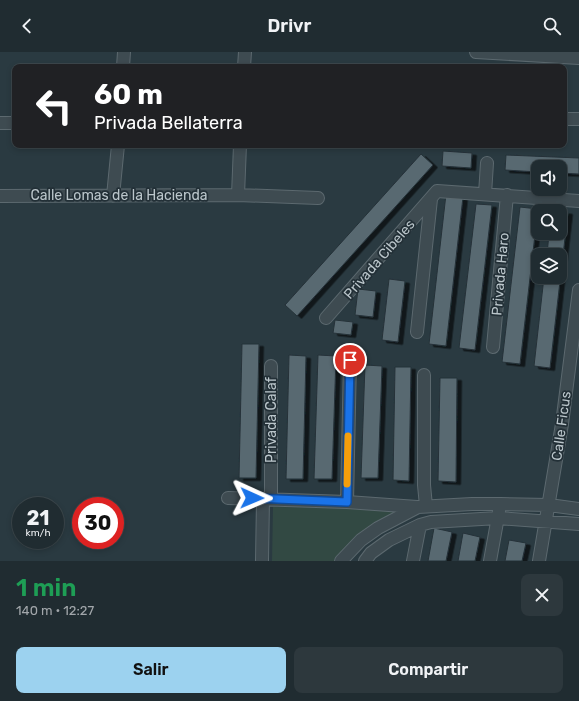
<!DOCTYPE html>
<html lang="es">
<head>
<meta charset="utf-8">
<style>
  body { margin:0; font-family:Rubik,sans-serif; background:#2d383d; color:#f1f3f6; height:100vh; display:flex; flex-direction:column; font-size:15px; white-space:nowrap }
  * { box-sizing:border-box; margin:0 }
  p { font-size:13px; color:#a2a7ab }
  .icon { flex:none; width:22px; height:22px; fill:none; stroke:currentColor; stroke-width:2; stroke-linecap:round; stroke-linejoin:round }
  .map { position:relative; height:509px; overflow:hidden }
  .details { display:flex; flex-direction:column; background:#202c31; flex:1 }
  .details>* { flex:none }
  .hud { position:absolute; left:12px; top:12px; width:555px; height:84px; border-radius:8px; box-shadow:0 2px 6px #0003,0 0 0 1px #3d484d; background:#202124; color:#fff; overflow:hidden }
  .tools { position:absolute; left:531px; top:108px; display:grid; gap:8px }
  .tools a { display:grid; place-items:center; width:36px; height:36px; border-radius:8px; background:#202c31; box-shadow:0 2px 6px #0003,0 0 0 1px #3d484d; font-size:20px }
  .speed { position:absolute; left:12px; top:445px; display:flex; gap:8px; font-size:20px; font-weight:700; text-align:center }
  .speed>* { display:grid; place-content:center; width:52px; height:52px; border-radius:50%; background:#202c31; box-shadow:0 2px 6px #0003,0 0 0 1px #3d484d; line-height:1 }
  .speed small { font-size:10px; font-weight:400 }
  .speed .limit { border:6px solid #d22; background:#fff; color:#111 }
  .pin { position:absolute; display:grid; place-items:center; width:34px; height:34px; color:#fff; margin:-17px; border:2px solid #fff; border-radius:50%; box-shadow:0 1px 4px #0007 }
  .me { position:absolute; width:44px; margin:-22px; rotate:91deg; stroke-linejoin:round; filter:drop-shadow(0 0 3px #0008) }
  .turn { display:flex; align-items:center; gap:14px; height:84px; padding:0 16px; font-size:18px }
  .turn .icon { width:52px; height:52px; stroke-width:2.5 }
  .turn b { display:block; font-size:28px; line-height:34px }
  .round { display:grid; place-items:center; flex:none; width:42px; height:42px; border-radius:8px; background:#2d383d }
  .overview { display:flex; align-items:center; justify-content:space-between; height:68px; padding:0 16px }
  h1 { font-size:24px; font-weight:600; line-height:30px; color:#1e9e55 }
  .action { display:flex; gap:8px; margin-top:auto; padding:8px 16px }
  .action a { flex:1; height:46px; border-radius:8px; background:#9cd2ef; color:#111; font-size:16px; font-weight:600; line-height:46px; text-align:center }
  .action a+a { background:#2d383d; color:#f1f3f6 }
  header { display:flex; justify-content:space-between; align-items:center; height:52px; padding:0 16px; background:#202c31; font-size:18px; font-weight:600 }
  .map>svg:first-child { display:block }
  .green { fill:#324943 }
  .building { fill:#596971; stroke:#253239; filter:url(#shadow) }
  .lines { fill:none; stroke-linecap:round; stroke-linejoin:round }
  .minor-casing { stroke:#5c696f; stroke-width:14 }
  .minor { stroke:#3e4b51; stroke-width:12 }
  .route-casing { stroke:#114b97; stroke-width:10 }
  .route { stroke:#1a73e8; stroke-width:7 }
  .slow { stroke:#f59e0b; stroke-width:7 }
  .labels { text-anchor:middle; stroke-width:3.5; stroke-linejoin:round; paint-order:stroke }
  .street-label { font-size:14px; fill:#bbc6cb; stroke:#233037 }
</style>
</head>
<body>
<header><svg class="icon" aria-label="back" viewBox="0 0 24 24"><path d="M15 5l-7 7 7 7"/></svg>Drivr<svg class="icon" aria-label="search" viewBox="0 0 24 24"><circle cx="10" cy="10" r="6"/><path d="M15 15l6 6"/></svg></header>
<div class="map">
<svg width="579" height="509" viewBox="0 0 579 509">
  <defs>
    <filter id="shadow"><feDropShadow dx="4.5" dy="2.5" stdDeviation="0" flood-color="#0009"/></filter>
  </defs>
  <rect width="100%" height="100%" fill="#2a3a41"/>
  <!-- green -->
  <path class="green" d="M273,455L401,456L359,483L336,509H272Z"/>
  <!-- building -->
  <path class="building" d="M443,99L472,101L471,116L442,114Z
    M421,102L433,113L297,264L285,253Z
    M506,103L579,106V122L560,121V115H538V120L505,118Z
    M446,142L463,145L446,294L429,292Z
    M476,152L492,153L475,298L459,296Z
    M520,155L538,157L520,312L502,310Z
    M560,159L568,160L550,316L534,314L544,225H560V203H547L549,181H560Z
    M389,227L405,229L398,290L382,288Z
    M358,237L376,239L373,265L355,263Z
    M335,268L353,270L351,283L333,281Z
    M242,292H259L256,426H239Z
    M289,303L306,304L303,427H286Z
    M318,303L336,304L332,427H314Z
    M365,313L382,314L378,426H361Z
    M395,315H411L409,429L393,428Z
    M440,326H457L456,430L438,429Z
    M434,476L452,480L446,509H428Z
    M463,481L480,485L475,509H458Z
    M509,488L526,491L522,509H505Z"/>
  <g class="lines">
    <!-- minor casing -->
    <g class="minor-casing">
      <path id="minor" d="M476,0L579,6
        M123,15L124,0
        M244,15L245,0
        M564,67H579
        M0,71H15
        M485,142L487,111
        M238,143L240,93
        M0,144L238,143L318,146
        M113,144L118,93
        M326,266L437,139L579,149
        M417,280L431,147
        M493,295L507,143
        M271,314V447
        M424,323V433L426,454
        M228,446L347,450L417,455
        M347,450L350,308
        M262,509L263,447
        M341,509L361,488L378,476L418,455L472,452H501L549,453L579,457
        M365,509L371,501L389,488L420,473L431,470L498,466L579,472
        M413,509L420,473
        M490,509L499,459
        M539,509L562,372L579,238"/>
    </g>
    <!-- minor -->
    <use href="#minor" class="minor"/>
  </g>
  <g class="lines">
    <!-- route casing -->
    <g class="route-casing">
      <path id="route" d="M252,446L347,450L350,308"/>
    </g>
    <!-- route -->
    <use href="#route" class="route"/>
    <!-- slow -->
    <path class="slow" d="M347,432L348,384"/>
  </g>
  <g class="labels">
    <!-- street labels -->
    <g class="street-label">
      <text x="119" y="148">Calle Lomas de la Hacienda</text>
      <text transform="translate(379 207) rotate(-49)" y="5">Privada Cibeles</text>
      <text transform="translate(500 222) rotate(-85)" y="5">Privada Haro</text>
      <text transform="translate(271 368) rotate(-90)" y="5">Privada Calaf</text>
      <text transform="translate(561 374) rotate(-82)" y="5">Calle Ficus</text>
    </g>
  </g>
</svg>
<div class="tools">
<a><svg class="icon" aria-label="sound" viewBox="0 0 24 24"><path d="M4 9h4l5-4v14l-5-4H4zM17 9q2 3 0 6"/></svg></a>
<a><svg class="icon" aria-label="search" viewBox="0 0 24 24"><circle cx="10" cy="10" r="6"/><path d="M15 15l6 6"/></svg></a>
<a><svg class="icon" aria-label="layers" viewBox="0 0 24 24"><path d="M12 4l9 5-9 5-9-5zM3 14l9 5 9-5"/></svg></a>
</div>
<div class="speed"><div>21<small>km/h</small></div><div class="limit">30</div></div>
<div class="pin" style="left:350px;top:308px;background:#d93025"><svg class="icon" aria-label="arrive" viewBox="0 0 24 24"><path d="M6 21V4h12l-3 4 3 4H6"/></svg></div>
<svg class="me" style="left:252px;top:446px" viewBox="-20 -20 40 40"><path d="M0-17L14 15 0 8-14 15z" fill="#1a73e8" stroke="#fff" stroke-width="4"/></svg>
<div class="hud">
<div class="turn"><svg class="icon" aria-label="left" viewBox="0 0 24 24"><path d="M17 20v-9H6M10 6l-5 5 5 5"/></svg><div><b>60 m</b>Privada Bellaterra</div></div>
</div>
</div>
<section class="details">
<div class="overview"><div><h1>1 min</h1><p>140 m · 12:27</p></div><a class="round"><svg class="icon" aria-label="close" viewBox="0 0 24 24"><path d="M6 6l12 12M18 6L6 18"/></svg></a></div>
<div class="action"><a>Salir</a><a>Compartir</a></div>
</section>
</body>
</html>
